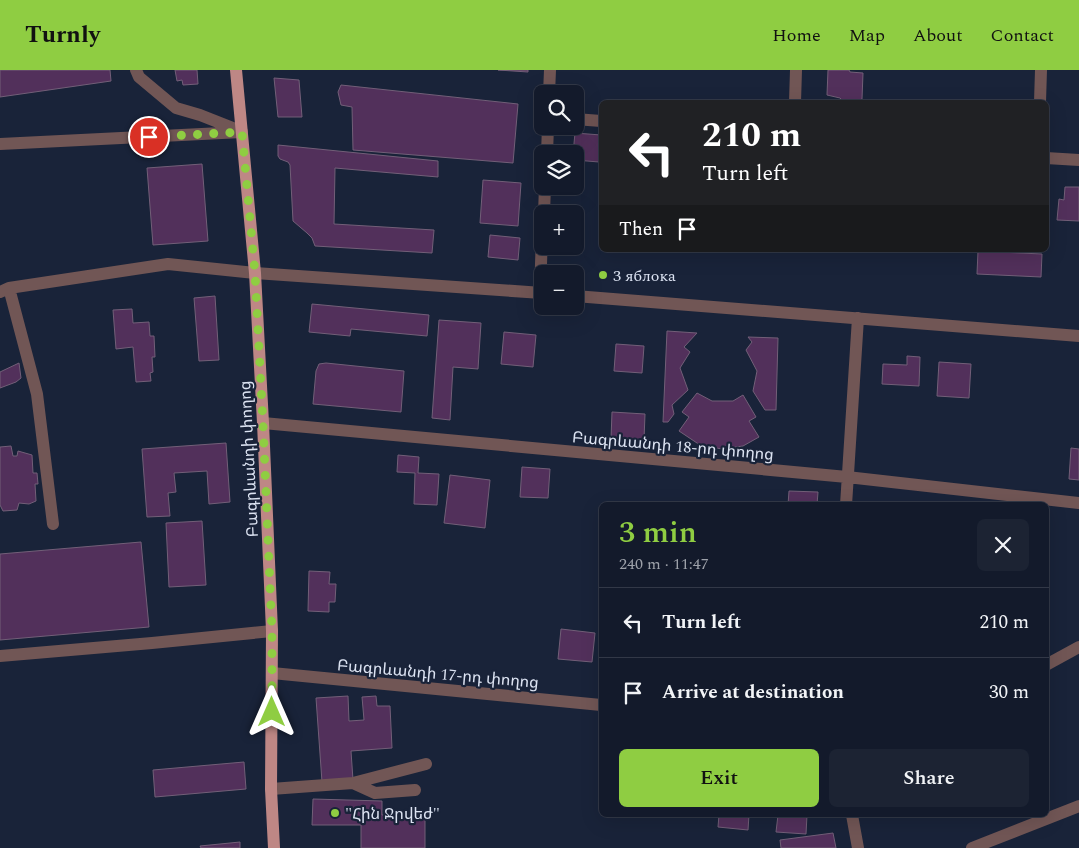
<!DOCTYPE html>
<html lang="en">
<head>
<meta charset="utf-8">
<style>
  body { margin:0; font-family:Spectral,"Noto Sans Armenian",serif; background:#1c2333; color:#f1f3f6; height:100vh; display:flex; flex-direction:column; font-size:19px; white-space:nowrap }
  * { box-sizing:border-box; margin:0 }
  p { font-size:16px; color:#9da1a9 }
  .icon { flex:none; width:28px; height:28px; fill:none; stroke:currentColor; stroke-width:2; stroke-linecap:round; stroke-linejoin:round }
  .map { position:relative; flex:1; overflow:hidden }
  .sheet { position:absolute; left:599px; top:432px; width:450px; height:315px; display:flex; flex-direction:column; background:#131a2b; border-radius:8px; box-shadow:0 5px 20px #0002,0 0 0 1px #323847 }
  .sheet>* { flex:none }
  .guide { position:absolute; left:599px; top:30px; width:450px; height:152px; border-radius:8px; box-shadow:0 5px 20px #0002,0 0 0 1px #323847; background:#202124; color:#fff; overflow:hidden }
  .buttons { position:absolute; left:534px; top:15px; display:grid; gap:10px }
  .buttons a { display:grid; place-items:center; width:50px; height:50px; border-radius:8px; background:#131a2b; box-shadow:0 5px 20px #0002,0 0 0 1px #323847; font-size:25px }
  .pin { position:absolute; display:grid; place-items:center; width:42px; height:42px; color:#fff; margin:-21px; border:2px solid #fff; border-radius:50%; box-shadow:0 1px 5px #0007 }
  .me { position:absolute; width:55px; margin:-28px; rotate:0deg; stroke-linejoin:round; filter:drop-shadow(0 0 4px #0008) }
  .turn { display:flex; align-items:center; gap:18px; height:105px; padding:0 20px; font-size:22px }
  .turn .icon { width:65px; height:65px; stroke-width:2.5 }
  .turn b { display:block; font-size:35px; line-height:42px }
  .then { display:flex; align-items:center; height:48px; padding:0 20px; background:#0003; gap:10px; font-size:19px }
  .round { display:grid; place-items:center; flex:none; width:52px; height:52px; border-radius:8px; background:#1c2333 }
  .headline { display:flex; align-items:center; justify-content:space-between; height:85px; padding:0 20px }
  h1 { font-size:30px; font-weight:600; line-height:38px; color:#8fcd42 }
  .cta { display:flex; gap:10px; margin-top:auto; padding:10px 20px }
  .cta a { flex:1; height:58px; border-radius:8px; background:#8fcd42; color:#111; font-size:20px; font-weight:600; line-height:58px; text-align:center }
  .cta a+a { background:#1c2333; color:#f1f3f6 }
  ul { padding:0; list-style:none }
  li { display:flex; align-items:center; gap:15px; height:70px; padding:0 20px; border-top:1px solid #323847 }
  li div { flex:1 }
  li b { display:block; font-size:19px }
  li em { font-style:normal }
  header { display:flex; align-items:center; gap:30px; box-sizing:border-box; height:70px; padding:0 25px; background:#8fcd42; color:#111 }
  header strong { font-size:24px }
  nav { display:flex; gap:28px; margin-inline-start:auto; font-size:18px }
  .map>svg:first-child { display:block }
  .building { fill:#52305b; stroke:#725f78 }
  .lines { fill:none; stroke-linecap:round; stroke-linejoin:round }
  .minor { stroke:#715655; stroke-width:12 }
  .major { stroke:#be8785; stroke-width:12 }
  .route { stroke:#8fcd42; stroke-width:9; stroke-dasharray:0 16.2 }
  .poi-dot { fill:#8fcd42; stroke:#192339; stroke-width:2 }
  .labels { text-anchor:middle; stroke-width:4.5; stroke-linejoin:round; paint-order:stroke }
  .poi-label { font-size:16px; fill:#dce3f2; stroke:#192339; text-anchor:start }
  .street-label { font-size:16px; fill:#dce3f2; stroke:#192339 }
</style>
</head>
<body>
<header>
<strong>Turnly</strong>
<nav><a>Home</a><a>Map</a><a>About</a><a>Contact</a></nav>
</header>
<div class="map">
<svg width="1079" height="778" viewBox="0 0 1079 778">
  <rect width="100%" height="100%" fill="#192339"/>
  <!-- building -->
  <path class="building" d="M0,0H110L111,11L0,27Z
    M175,0H197L198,14L183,15L182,10L177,11Z
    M498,0H528V2Z
    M828,0H849L850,2L863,3L862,29L856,32H844L840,28L827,25Z
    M274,8L299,10L302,47H278Z
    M341,15L518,34L513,93L353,80L352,37L341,35L338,22Z
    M575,63L601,65L599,92L575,90V84H573Z
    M278,75L438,91V107L335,98L334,154L434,160L432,183L315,176L312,168L307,163L293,151L290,95L288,92L280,89L278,86Z
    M202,94L208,171L153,175L147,98Z
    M483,110L521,113L518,156L480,153Z
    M1065,117H1079V151L1057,150L1059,129L1064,130Z
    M490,165L520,168L518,190L488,187Z
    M978,181L1042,184L1041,207L977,204Z
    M215,226L219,290L199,291L194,228Z
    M312,234L429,245L427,266L351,259L350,266L309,262Z
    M132,239L133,253L149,252L150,266H154L155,287H152L153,302L150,303L151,311L136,312L133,277L116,279L113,240Z
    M439,250L481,253L478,299L453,297L450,350L432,348Z
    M667,261L697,263L684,277L690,282L680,298L688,320L672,335L674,344L668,352H663Z
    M504,262L536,265L533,297L501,294Z
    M748,267L778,268L776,340H765L753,321L757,301L746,280L752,272Z
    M616,274L644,276L642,303L614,301Z
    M907,286L920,287L919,316L882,314L883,294L907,295Z
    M939,292L971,294L969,328L937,326Z
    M19,293L21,308L16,312L0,318V302Z
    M326,293L404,301L401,342L313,334L316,301L319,294Z
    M697,323L712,331H733L743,325L756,347L749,351L759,367L743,376L722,379L700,375L679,361L689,347L682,342Z
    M612,342L645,344L644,370L611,369Z
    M226,373L230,432L209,434L207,401L174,403L176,422L168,423L170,446L147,447L142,379Z
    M11,376L13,386H17L18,381L32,385L33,403H37L38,414H35L36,431L29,434L19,433L17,440L3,441L0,435V377Z
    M1071,378L1079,379V410L1069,409Z
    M398,385L419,387L418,403L439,404L437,435L414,434L415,403L397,402Z
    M522,397L550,399L548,428L520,427Z
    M450,405L490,410L485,458L444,453Z
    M789,421L818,422L817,435H788Z
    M202,451L206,515L169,517L166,453Z
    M141,472L149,557L0,570V484Z
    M309,501L330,502L329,514H336L335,532H329V542L308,541Z
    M561,559L595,563L592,592L558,589Z
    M348,626L349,651L364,650L362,627L376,626L377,636H390L392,678L351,681L353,710L322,712L316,628Z
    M244,692L246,719L155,727L153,700Z
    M313,729L382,731V745L425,746V778H361V755H312Z
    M719,745H749L748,760L718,757Z
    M778,745H807L806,764L776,762Z
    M833,763L836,778H781L780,770Z
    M240,772V778H201L200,776Z"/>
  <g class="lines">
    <!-- minor -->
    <path class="minor" d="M136,0L139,7L176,38L200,45L238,60
      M549,24L550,0
      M795,32L796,0
      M1040,32L1041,0
      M575,49L601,51
      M0,74L242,62
      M547,84L548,56
      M1046,88L1079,90
      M544,144L545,116
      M9,218L37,324L53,454
      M0,222L9,218L168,194L255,203L542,223
      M540,223L542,165
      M575,226L1079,266
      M263,353L847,407L1079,433
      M846,435L858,248
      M0,586L152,573L272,561
      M1046,595L1079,577
      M272,603L601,635
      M353,713L375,723L415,720
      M271,719L353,713L426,694
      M852,745L858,778
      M972,778L1079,736"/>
    <!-- major -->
    <path class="major" d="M236,0L255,203L263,353L272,561L271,719L274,778"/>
  </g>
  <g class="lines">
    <!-- route -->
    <path class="route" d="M149,67L242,62L255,203L263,353L272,561V642"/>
  </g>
  <!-- markers -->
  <g class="poi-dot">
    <circle cx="603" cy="205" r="5"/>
    <circle cx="335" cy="743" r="5"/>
  </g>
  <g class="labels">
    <!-- poi labels -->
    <g class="poi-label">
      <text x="613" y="211">3 яблока</text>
      <text x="345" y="749">"Հին Ջրվեժ"</text>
    </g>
    <!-- street labels -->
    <g class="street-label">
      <text transform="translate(673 375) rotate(5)" y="6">Բագրևանդի 18-րդ փողոց</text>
      <text transform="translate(248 389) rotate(-93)" y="6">Բագրևանդի փողոց</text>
      <text transform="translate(438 603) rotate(5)" y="6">Բագրևանդի 17-րդ փողոց</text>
    </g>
  </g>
</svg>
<div class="buttons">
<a><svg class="icon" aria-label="search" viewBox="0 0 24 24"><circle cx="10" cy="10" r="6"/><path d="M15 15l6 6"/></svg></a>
<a><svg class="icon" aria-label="layers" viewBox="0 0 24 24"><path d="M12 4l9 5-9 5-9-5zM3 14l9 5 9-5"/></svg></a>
<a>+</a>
<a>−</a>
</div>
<div class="pin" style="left:149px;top:67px;background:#d93025"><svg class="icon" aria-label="arrive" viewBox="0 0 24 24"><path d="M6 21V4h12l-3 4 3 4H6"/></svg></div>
<svg class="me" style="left:272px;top:642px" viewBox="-20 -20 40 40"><path d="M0-17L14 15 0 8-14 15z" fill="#8fcd42" stroke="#fff" stroke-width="4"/></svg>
<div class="guide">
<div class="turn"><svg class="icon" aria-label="left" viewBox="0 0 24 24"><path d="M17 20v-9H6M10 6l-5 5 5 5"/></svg><div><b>210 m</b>Turn left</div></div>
<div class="then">Then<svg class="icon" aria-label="arrive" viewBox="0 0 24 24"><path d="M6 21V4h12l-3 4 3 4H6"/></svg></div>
</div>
<section class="sheet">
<div class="headline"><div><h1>3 min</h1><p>240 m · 11:47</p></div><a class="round"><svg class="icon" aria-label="close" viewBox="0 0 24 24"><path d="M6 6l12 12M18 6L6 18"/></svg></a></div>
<ul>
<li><svg class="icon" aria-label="left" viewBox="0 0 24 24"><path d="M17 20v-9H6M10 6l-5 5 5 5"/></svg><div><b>Turn left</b></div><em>210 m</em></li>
<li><svg class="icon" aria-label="arrive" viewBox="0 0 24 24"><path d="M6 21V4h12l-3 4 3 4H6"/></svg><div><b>Arrive at destination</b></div><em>30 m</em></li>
</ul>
<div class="cta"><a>Exit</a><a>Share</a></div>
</section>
</div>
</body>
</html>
